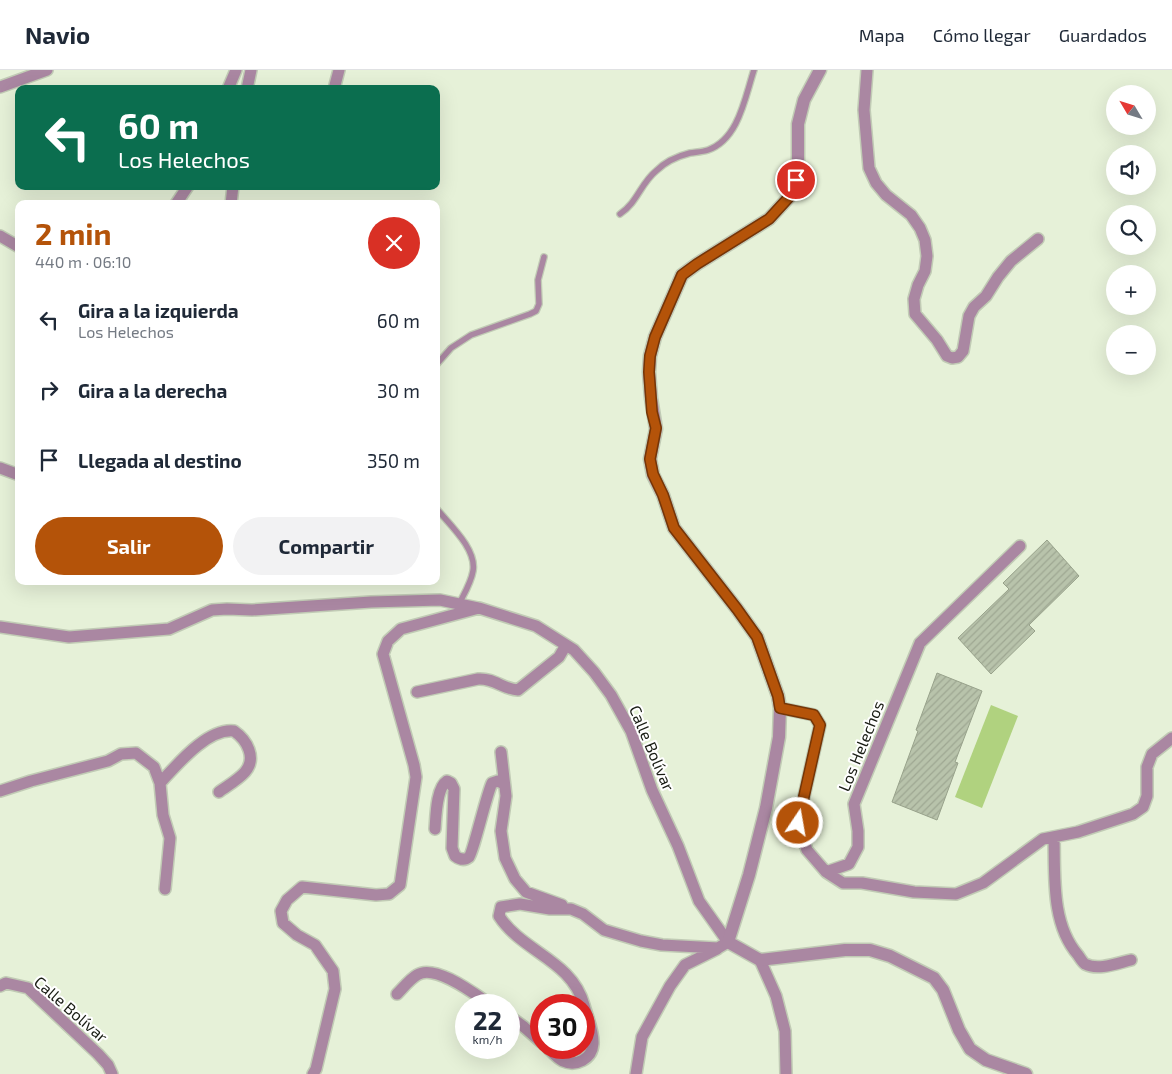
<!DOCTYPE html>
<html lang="es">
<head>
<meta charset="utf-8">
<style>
  body { margin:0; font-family:"Exo 2",sans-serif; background:#f2f2f3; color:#1f2937; height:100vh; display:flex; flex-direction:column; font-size:19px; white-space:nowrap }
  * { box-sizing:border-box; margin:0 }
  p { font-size:16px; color:#747a83 }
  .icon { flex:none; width:28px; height:28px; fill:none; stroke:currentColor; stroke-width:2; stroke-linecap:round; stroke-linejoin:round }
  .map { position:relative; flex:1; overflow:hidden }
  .drawer { position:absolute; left:15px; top:130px; width:425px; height:385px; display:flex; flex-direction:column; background:#fff; border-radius:10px; box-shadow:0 5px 20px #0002 }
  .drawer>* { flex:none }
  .banner { position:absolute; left:15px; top:15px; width:425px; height:105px; border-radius:10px; box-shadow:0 5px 20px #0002; background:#0b6e4f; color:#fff; overflow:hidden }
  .needle { width:32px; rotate:308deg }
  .tools { position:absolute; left:1106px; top:15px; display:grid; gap:10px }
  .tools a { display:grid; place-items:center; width:50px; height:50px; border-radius:50%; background:#fff; box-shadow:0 5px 20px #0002; font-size:25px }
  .speed { position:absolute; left:455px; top:924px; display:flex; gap:10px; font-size:25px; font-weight:700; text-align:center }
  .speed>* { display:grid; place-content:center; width:65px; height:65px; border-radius:50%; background:#fff; box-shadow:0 5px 20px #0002; line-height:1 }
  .speed small { font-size:12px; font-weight:400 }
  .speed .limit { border:8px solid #d22; background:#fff; color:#111 }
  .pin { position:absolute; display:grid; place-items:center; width:42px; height:42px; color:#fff; margin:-21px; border:2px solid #fff; border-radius:50%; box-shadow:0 1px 5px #0007 }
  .me { position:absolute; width:55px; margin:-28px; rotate:12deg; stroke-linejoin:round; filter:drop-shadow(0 0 4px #0008) }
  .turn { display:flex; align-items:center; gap:18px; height:105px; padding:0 20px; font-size:22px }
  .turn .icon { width:65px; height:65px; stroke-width:2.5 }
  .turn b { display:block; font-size:35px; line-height:42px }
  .round { display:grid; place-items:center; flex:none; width:52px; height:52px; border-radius:26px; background:#f2f2f3 }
  .headline { display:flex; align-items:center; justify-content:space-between; height:85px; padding:0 20px }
  h1 { font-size:30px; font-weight:700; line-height:38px; color:#b45309 }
  .action { display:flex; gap:10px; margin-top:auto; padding:10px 20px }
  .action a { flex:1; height:58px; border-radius:30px; background:#b45309; color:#fff; font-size:20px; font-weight:700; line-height:58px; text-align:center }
  .action a+a { background:#f2f2f3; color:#1f2937 }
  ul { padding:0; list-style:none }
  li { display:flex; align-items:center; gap:15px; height:70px; padding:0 20px }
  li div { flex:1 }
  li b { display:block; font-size:19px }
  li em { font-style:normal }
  header { display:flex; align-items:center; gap:30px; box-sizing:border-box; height:70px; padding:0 25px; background:#fff; border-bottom:1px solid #e0e1e3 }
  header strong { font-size:24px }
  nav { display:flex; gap:28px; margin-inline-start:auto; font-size:18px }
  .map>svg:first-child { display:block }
  .pitch { fill:#b0d27f }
  .building { fill:url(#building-hatch); stroke:#98a28b }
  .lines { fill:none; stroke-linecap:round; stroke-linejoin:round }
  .service-casing { stroke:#c1cbb5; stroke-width:8 }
  .minor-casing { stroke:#c1cbb5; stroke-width:14 }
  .tertiary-casing { stroke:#c1cbb5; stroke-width:15 }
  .service { stroke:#aa87a2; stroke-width:5.5 }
  .minor { stroke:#aa87a2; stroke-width:11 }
  .tertiary { stroke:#aa87a2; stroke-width:12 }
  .route-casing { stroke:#753606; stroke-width:12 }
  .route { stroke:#b45309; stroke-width:9 }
  .labels { text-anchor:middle; stroke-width:4; stroke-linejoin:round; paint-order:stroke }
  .street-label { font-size:16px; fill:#191d14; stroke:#fff }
</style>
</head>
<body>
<header>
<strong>Navio</strong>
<nav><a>Mapa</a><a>Cómo llegar</a><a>Guardados</a></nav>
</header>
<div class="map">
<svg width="1172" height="1004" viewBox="0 0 1172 1004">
  <defs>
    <pattern id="building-hatch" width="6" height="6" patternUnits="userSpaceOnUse" patternTransform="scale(1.25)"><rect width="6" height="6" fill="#b8c3ab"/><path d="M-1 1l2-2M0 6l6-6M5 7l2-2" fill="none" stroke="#9ea792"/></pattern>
  </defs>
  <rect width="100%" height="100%" fill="#e6f1d8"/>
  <!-- pitch -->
  <path class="pitch" d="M991,635L1018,646L982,738L955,727Z"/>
  <!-- building -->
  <path class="building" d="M1047,470L1079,506L1029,555L1035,561L991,604L958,568L1009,519L1003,513Z
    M937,603L982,621L955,692L958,693L937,750L892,732L918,661L916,660Z"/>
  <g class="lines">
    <!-- service casing -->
    <g class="service-casing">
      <path id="service" d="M620,144C637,133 641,113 656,101C665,92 678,86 690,83C696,82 702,82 708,80C739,69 745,27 754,0
        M436,295L451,278L471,265L530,244L536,241L539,234L538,210L544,187
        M436,438C449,454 477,479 473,501C471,513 464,524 459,534"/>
    </g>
    <!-- minor casing -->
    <g class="minor-casing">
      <path id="minor" d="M867,0L864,40L869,98L876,113L886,125L911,145L920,158L925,170L927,186L925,201L918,215L914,229L915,244L937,270L947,286L952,288L958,287L963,281L969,246L974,237L986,226L998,207L1011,191L1038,169
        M0,17L47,0
        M228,19L236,0
        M247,19L251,0
        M334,19L339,0
        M176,134L188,116
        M231,134L233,116
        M0,166L19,177
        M0,398L19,405
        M0,557L69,567L169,559L212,540L227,539L252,540L371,532L440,530L478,538
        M417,622L478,609C495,608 502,619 518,620L559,587L566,575
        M780,638L814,645L820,655L798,753L807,780L826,802L849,794L858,777V761L854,734L920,573L1020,476
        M501,682L506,726L501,761L505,788L515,809L526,822L562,835
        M160,713C177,695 207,658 234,661C247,670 257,688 245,702C238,710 227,716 219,722
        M0,721L31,711L108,691L121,684L136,683L154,697L160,713L163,745L170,768L165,819
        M435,759C436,747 436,718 447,711L451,713L454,719L452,778L455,786C459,789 464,791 469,787C473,783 486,726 492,713L498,711L504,714
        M1054,767C1055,806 1051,854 1078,885C1080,888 1083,893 1085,894C1098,901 1118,893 1131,890
        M826,802L843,813H862L914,822L956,824L983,813L1043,769L1078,762L1133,744L1143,737L1147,726V697L1152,684L1172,668
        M760,890L776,926L785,961L786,1004
        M0,916L6,913L28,918L98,984L108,995L112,1004
        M397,924C403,918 410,909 417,905C435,893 476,925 491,935
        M509,946L524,957L541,972
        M548,978C552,982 557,988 563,991C576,997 592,989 593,974C594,962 587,947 584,935
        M313,1004L316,999L335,919L333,901L315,875L297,865L283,853L281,841L287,830L302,817L376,825L389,824L400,815L416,707L414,695L383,584L388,571L401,559L479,538L536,556L574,580L594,602L611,625L631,661L652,720L678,776L699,831L728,872L718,878L662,875L641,871L604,860L583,844L571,839H550L520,834L501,837L499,846C522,882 572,890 584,935
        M636,1004L642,967L670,916L685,895L717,879"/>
    </g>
    <!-- tertiary casing -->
    <g class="tertiary-casing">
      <path id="tertiary" d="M820,0L804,30L798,54V95L796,110L791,125L769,149L697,194L682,205L655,267L650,286L649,302L651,328L656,359L650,389L653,405L663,425L674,458L737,539L757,567L778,626L780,638L779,667L766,738L749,805L728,872L760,890L845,880H870L890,886L934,908L943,920L959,960L970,979L986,990L1026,1004"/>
    </g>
    <!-- service -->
    <use href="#service" class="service"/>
    <!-- minor -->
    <use href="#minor" class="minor"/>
    <!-- tertiary -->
    <use href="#tertiary" class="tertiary"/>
  </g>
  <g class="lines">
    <!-- route casing -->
    <g class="route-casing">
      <path id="route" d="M796,110L791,125L769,149L697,194L682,205L655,267L650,286L649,302L652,342L656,358L650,389L653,404L663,425L674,458L737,539L757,567L778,626L780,638L814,645L820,655L798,753"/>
    </g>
    <!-- route -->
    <use href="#route" class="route"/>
  </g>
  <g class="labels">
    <!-- street labels -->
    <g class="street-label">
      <text transform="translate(861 676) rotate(-68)" y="6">Los Helechos</text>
      <text transform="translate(652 678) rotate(67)" y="6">Calle Bolívar</text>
      <text transform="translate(71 939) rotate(41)" y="6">Calle Bolívar</text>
    </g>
  </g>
</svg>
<div class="tools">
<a><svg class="needle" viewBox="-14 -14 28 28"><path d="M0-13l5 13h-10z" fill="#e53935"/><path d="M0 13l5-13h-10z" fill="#747a83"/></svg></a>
<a><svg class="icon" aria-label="sound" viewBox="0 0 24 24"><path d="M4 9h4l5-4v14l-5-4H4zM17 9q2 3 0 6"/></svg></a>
<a><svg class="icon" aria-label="search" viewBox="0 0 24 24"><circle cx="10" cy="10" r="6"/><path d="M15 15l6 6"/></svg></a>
<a>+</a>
<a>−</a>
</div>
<div class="speed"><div>22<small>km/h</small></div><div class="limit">30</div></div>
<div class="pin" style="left:796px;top:110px;background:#d93025"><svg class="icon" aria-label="arrive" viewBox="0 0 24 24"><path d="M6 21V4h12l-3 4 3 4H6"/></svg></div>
<svg class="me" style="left:798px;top:753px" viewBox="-20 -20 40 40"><circle r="17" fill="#b45309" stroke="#fff" stroke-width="3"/><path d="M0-11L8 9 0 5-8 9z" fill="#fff"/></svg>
<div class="banner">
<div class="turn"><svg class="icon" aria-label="left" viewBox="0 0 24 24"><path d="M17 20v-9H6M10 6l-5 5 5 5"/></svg><div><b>60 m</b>Los Helechos</div></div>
</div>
<section class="drawer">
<div class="headline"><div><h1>2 min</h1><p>440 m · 06:10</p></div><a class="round" style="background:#d93025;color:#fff"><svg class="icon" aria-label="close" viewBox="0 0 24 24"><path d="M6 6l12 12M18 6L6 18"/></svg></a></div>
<ul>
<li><svg class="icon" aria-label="left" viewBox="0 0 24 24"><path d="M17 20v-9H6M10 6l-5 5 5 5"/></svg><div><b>Gira a la izquierda</b><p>Los Helechos</p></div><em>60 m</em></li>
<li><svg class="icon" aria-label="right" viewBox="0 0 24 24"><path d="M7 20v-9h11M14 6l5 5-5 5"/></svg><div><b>Gira a la derecha</b></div><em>30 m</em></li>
<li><svg class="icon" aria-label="arrive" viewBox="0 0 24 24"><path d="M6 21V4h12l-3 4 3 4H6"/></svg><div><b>Llegada al destino</b></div><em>350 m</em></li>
</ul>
<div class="action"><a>Salir</a><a>Compartir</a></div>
</section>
</div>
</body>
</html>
